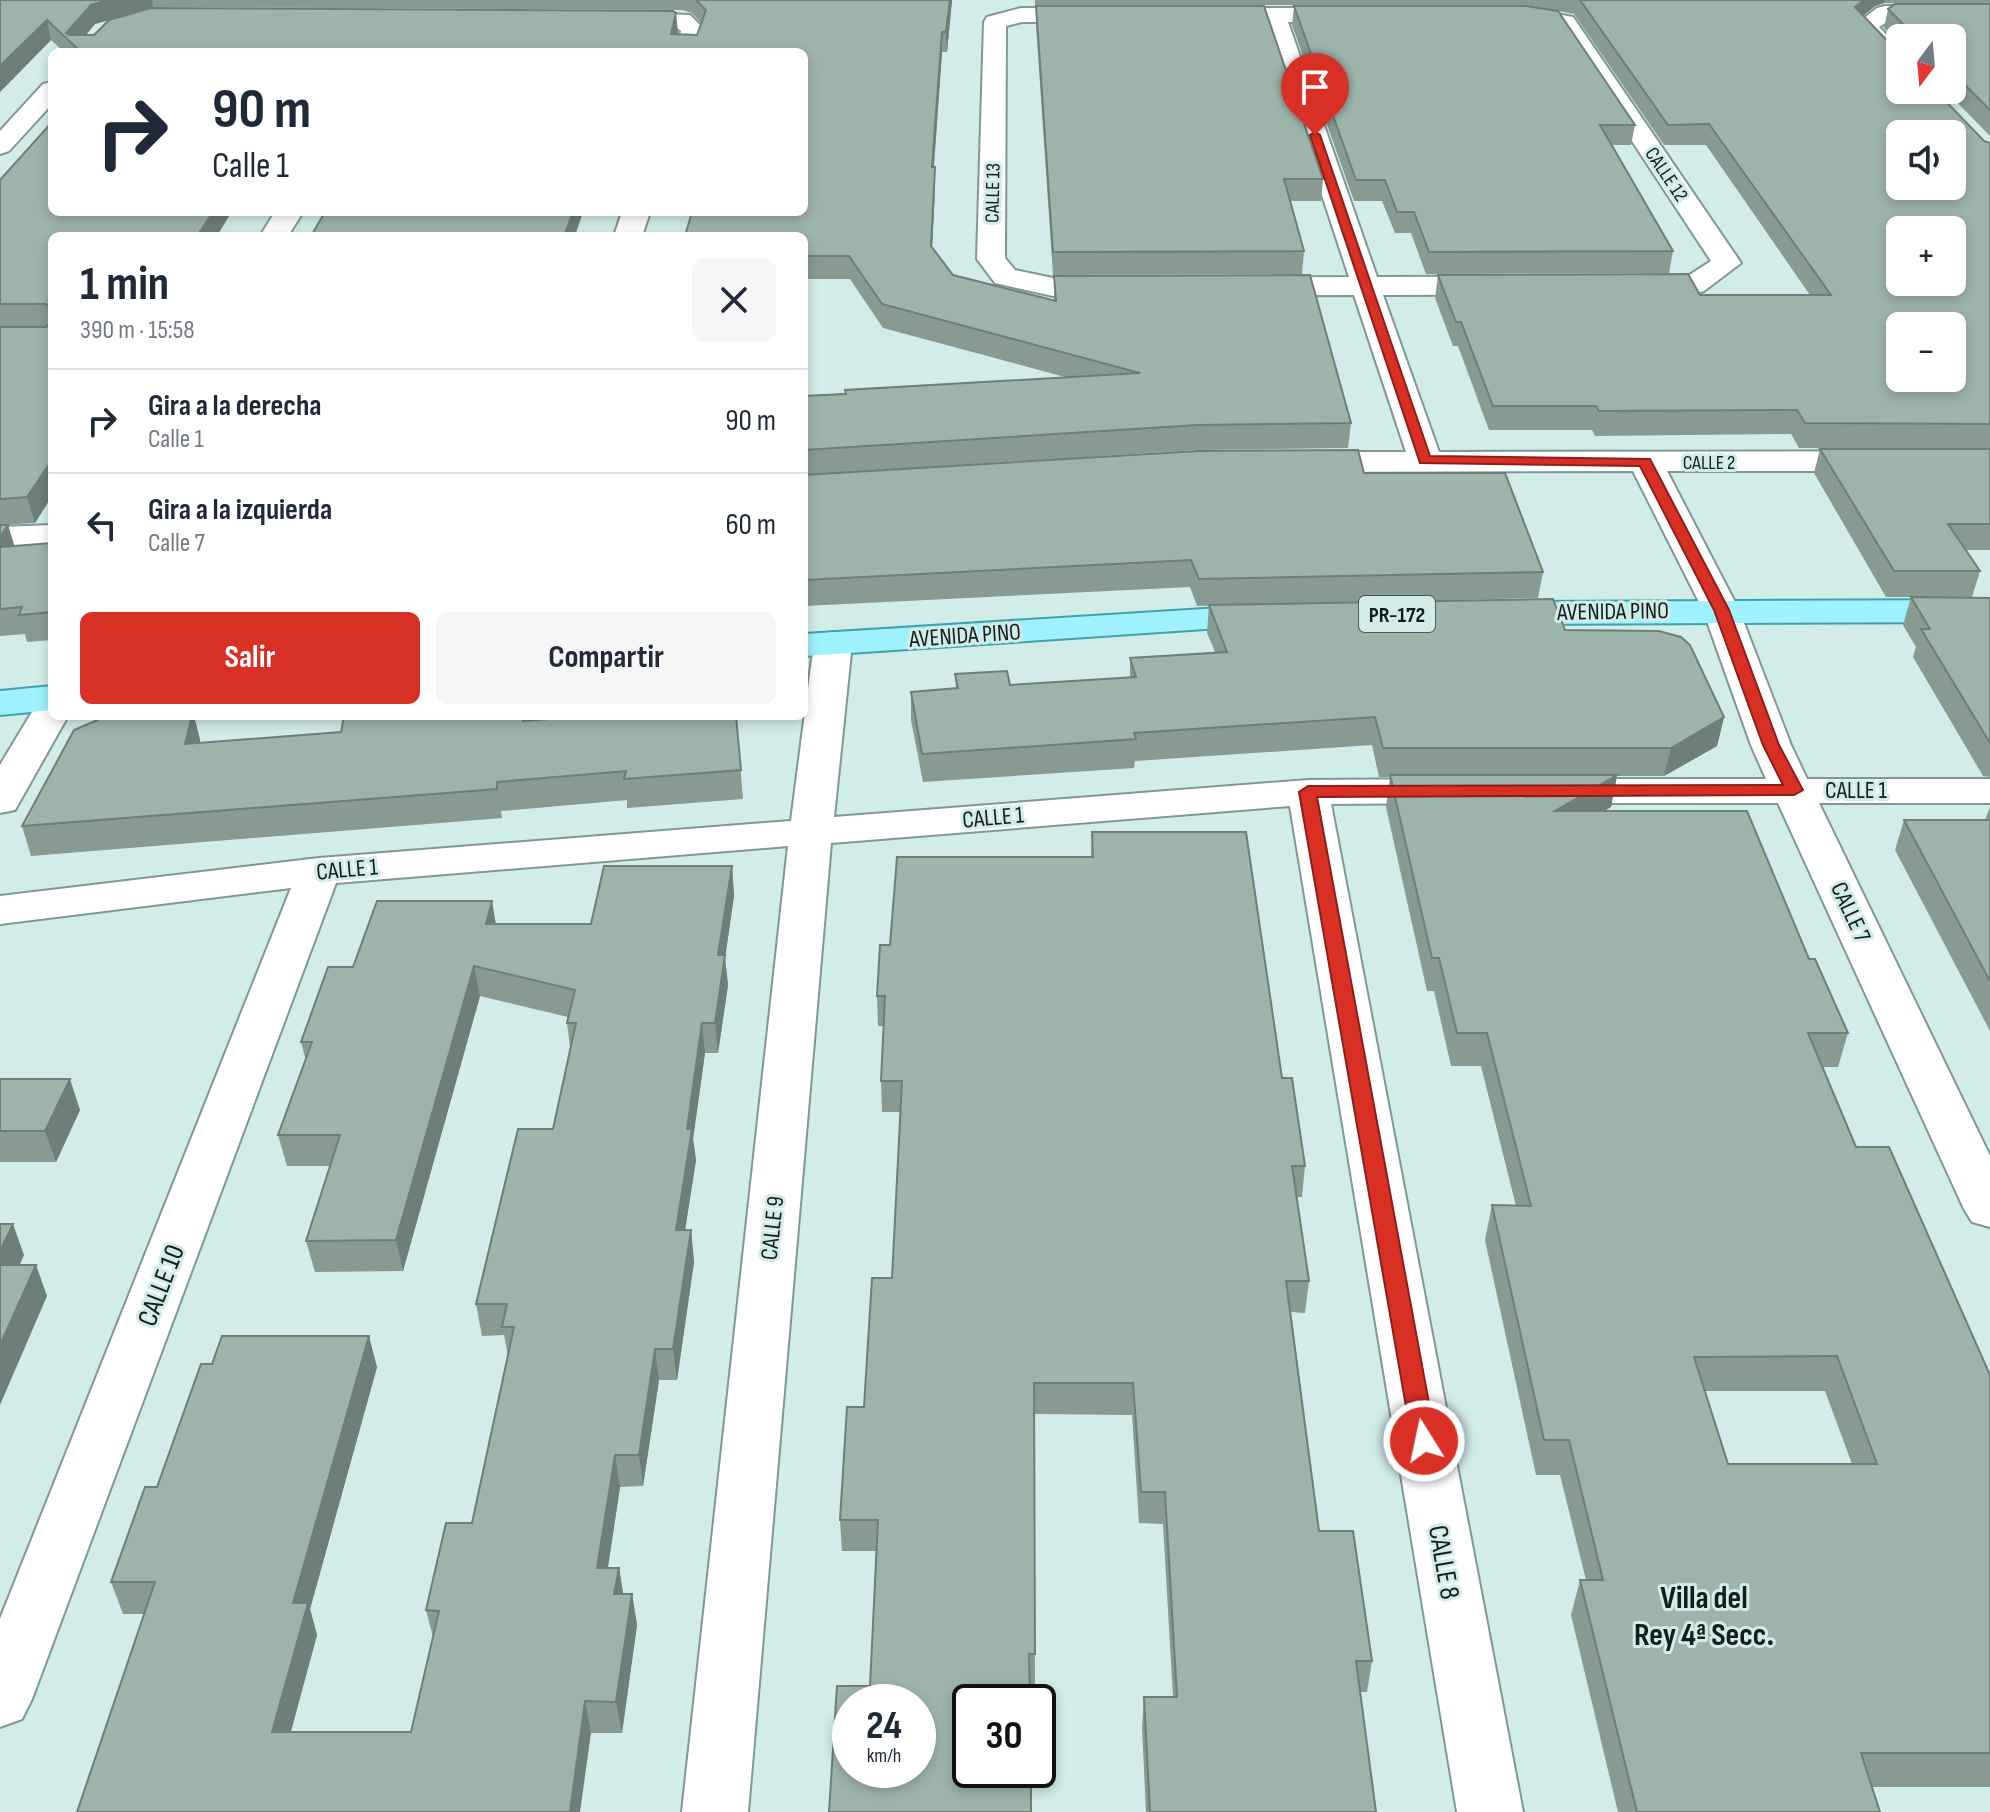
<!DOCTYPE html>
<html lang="es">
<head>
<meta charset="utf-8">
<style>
  body { margin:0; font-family:"Sofia Sans Condensed",sans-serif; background:#f6f6f7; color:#1f2937; height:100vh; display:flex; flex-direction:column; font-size:30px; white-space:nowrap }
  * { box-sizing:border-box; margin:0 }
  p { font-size:26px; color:#747a83 }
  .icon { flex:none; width:44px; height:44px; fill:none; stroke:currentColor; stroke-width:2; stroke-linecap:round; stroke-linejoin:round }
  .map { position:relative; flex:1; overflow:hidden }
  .sheet { position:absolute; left:48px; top:232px; width:760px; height:488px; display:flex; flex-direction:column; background:#fff; border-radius:12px; box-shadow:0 4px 12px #0003 }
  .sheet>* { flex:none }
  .hud { position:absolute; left:48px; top:48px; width:760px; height:168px; border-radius:12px; box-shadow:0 4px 12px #0003; background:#fff; color:#1f2937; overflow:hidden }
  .needle { width:52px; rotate:196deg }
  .buttons { position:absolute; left:1886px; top:24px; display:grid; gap:16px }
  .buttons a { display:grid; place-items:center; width:80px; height:80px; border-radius:12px; background:#fff; box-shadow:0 4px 12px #0003; font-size:40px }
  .speed { position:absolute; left:832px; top:1684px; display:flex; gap:16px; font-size:40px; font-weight:700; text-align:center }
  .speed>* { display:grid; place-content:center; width:104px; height:104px; border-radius:50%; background:#fff; box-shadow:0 4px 12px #0003; line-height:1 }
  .speed small { font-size:20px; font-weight:400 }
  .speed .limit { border:4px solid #111; border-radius:12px; background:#fff; color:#111 }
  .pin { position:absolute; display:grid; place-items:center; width:68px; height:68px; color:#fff; margin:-82px -34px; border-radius:50% 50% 50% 0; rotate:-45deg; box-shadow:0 0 8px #0007 }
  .pin .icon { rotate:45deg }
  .me { position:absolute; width:88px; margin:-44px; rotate:350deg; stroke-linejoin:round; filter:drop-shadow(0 0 6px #0008) }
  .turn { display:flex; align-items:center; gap:28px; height:168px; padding:0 32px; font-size:36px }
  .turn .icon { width:104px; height:104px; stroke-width:2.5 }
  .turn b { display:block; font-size:56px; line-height:68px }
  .round { display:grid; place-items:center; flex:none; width:84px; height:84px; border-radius:12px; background:#f6f6f7 }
  .overview { display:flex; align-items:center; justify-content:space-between; height:136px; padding:0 32px }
  h1 { font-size:48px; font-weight:700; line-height:60px }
  .primary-button { display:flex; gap:16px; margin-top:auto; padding:16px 32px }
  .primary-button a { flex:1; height:92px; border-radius:12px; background:#d93025; color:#fff; font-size:32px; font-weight:700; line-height:92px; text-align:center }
  .primary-button a+a { background:#f6f6f7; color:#1f2937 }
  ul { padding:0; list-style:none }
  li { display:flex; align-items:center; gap:24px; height:104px; padding:0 32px; border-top:2px solid #e0e1e3 }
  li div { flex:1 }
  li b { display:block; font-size:30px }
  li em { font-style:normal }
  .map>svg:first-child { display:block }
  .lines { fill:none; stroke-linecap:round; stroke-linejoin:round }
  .minor-casing { stroke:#7f9896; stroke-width:4 }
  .major-casing { stroke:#43a0ae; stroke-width:4 }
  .minor { fill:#fff; fill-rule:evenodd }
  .major { fill:#9ef1fd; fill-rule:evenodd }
  .wall { fill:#879b93; fill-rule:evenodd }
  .shaded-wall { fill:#6e7e78 }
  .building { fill:#9db4ab; stroke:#6e7e78; stroke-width:2; fill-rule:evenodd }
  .route { fill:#d93025; stroke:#8d1f18; stroke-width:2 }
  .labels { text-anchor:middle; stroke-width:6; stroke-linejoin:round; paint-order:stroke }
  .far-street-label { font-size:20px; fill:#131d1c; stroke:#d1ece9 }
  .shield { fill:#d1ece9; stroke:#4c5b5a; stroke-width:2 }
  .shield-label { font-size:22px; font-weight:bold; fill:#131d1c }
  .street-label { font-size:24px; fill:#131d1c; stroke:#d1ece9 }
  .near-street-label { font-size:28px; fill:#131d1c; stroke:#d1ece9 }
  .near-neighbourhood-label { font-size:32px; font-weight:bold; fill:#131d1c; stroke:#d1ece9 }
</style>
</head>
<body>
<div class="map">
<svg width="1990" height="1812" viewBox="0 0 1990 1812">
  <rect width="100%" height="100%" fill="#d1ece9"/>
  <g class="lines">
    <!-- minor casing -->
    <g class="minor-casing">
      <path id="minor" d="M1885,6H1990V20H1890L1879,27L1900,49V69L1892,67L1854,26L1877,8Z
        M1021,8H1524L1573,17L1741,263L1704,291L1694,294L1383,295L1439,452L1990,451V471H1667L1739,610L1791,745L1807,779H1990V803H1819L1990,1156V1227L1972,1222L1964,1209L1778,803H1556L1541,800L1535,791L1541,782L1556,779H1766L1751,745L1703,610L1633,471L1300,472L1288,469L1283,462L1288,455L1300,452H1406L1354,295L1053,296L995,283L977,259L984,22L987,17ZM1022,22H1265L1349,277L1053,278L1015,270L1005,258L1006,26ZM1288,22H1524L1557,27L1711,261L1688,276L1377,277Z
        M619,12L690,15L704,29L699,52H675L681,31L676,27L611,24L608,19L611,14Z
        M52,82V104L9,151L0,154V131L43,84Z
        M275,212H303L288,236H260Z
        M622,212H650L642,236H614Z
        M52,525V545L0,549V527Z
        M833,632L846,635L852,643L834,817L1308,780L1448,779L1463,782L1469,791L1463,800L1448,803L1331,804L1523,1812H1457L1290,806L831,843L748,1812H682L788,846L336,883L32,1699L22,1719L0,1727V1619L291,888L0,924V896L319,858L791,821L814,643L820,635Z
        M52,698V716H68L15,810L0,813V765L38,702Z"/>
    </g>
    <!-- major casing -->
    <g class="major-casing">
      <path id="major" d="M1990,600V622L1500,624L1487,621L1482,613L1487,605L1500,602Z
        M1268,605L1281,608L1286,616L1281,624L804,656V634Z
        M52,686V710L0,715V691Z"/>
    </g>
    <!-- minor -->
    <use href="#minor" class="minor"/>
    <!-- major -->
    <use href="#major" class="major"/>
  </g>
  <!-- wall -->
  <path class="wall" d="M0,0H952L947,52H942L934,167L935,189L932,248L953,275L1054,300V276L1351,423L1348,448L1196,450L928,467L1364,473L1543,572L1538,598L1197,606L1190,587L804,606V396L1065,377L883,328L850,279H804V52H64L51,40L0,92ZM153,7L682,10L692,13L701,23L697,35L677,34L678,32L85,35L95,24Z
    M1035,0H1990V4L1884,3L1875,6L1863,16L1900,90L1984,141L1990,143V449L1799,448L1791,434L1595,436L1592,430H1489L1458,346H1453L1435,298L1438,275L1700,295H1810L1706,145H1664L1574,14L1558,11L1635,125L1631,145H1612L1673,251L1669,273L1426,274L1411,233H1395L1382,201H1354L1292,25L1294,6L1554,10L1524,5H1035Z
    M1990,4V136L1945,90H1952V38H1900V45L1884,28L1888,9Z
    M1036,6L1323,179L1321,201H1290L1304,251L1302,274L1053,275L1036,25Z
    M0,180L52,212H242L52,236V496L35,523L0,525Z
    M1820,449H1990V550H1965L1980,571L1972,597H1886L1814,473Z
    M0,525H8L14,546L52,543V640L27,642L25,634L0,636Z
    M1911,597L1990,598V777L1983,776L1913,657L1916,647L1903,625Z
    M1209,605L1565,630L1724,717L1717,746L1664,776H1617L1611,807L1604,811L1809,959L1848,1033L1838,1067H1823L1856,1147L1990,1375V1787H1872L1880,1812H1618L1571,1615L1580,1580H1586L1560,1475H1536L1485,1240L1492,1205L1516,1206L1481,1066H1451L1434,991H1427L1386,807L1390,777H1379L1372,745L1135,761L1134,768L923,782L911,720V692L956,689L955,674L1010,685L1130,677V658L1215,652L1207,633ZM1705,1391H1825L1852,1464H1728Z
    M135,716H194L200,740V743L526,721L736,716L743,799L627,808V800L501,811L502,818L31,856L22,826Z
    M1990,807V1031L1895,850L1904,820H1985Z
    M1092,832L1282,1078L1305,1166L1302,1197H1297L1309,1281L1305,1313L1291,1312L1319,1531L1372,1661L1367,1692H1360L1376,1812H1146L1142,1728L1144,1697H1173L1163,1524L1139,1523L1132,1415L1034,1414L1035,1686H870L876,1551H842L840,1520L892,1278L901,1112H882L881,1081L884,1026H878L877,996L890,945L1091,857Z
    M732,866L734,896L725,958L728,985L718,1053H705L693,1139L696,1160L685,1230H691L694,1262L677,1380H659L643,1486L620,1487L608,1568H619L623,1594H632L637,1625L622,1733H591L77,1812L144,1614H123L111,1582L157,1487L377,1367L310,1609L317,1635L291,1732H411L433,1637L426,1610L472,1523L508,1356L504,1335L482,1336L476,1304L553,1129L570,1047L567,1023L568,1017L480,996L403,1271L315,1272L306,1241L330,1166H287L278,1135L306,1061L301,1042L353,967L496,924H591Z
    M0,1079L80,1110L56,1162H0Z"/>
  <!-- shaded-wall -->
  <path class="shaded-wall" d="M108,0H152L153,7L95,24L76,47L66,33L91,5Z
    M950,0H952L947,52L946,32Z
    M1864,0H1885L1884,3L1875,6L1851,26L1855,7Z
    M676,13L678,32L673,52L671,34Z
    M47,20L51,40L0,92V66Z
    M942,32V52L932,189V167Z
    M935,167V189L931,269V246Z
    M213,212L231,213L217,236H197Z
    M573,212H583L575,236H564Z
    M52,460V496L35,523L27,497Z
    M8,525L16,551L0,569V537Z
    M192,716H194L200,740L193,773L185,744Z
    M1724,717L1717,746L1664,776L1671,748Z
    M1617,775L1611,807L1549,843L1555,811Z
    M732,866L734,896L725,958L728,985L718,1053L715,1023L718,955Z
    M492,901L497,931L486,924Z
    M474,966L480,996L403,1271L396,1240Z
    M702,1023L705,1053L693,1139L696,1160L680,1262L676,1230L687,1129Z
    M70,1079L80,1110L56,1162L45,1131Z
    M13,1224L24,1255L6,1296L0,1281V1251Z
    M691,1230L694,1262L677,1380L673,1349Z
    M36,1265L47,1296L0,1405V1345Z
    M369,1336L377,1367L310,1609L317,1635L282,1763L272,1732L293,1603Z
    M655,1349L659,1380L643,1486L639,1455Z
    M615,1455L620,1487L603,1599L597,1568Z
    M619,1568L624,1599L614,1594Z
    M632,1594L637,1625L622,1733L616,1702Z
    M585,1701L591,1733L580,1812H570Z"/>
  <!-- building -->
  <path class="building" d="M0,0H108L91,5L66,33L69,35H94L109,20L151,8L673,11L676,13L671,34L697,35L706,10L696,0H950L946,32H942L932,167H935L931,246L953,275L1056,301L1054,276L1310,275L1351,423L1197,425L804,450V396L846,394L845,390L1140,373L882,304L849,256H804V236H685L692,212H804V52H81L47,20L0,66Z
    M1580,0H1864L1855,7L1896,50L1900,51V90H1935L1984,141L1990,143V424L1805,423L1797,410L1599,411L1596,406H1493L1461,322H1456L1438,275L1688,274L1700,295H1831L1709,124L1668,125ZM1900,134H1952V186H1900ZM1900,230H1952V282H1900ZM1900,326H1952V378H1900Z
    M1895,4H1990V110L1952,72V38H1907V28L1888,9Z
    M1036,6H1264L1323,179H1284L1304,251L1053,252Z
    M1294,6H1526L1558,11L1635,125H1600L1673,251L1429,252L1414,212H1397L1385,180H1356Z
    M52,122V212H213L197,236H52V460L27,497L0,499V327H46L49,324V307L46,304H0V180Z
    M325,212H573L564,236H311Z
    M1820,449H1990V524H1948L1980,571H1894Z
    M1358,450L1364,473H1505L1543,572L1199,579L1191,560L804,580V475L1198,451Z
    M0,525H8L0,537Z
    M52,543V612L19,615L22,607L0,609V547Z
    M1911,597L1990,598V743L1921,629H1930Z
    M1553,599L1565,630L1659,631L1681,637L1690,645L1724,717L1671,748H1383L1375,717L1134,733L1136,739L922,754L911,692L958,688L955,674L1007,671L1010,685L1136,677L1130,658L1227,652L1209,605Z
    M135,716H192L185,744L341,732L344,716H523V721L591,716H736L741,770L624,779L626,771L497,782V789L22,826L74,730L102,718Z
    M1390,775H1617L1555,811H1747L1809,959H1815L1848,1033H1808L1856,1147H1889L1990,1375V1753H1861L1880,1812H1637L1580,1580H1603L1569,1440H1544L1492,1205L1531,1206L1487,1033H1457L1439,958H1432ZM1837,1356L1877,1464H1728L1694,1357Z
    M1904,820H1990V981Z
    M1092,832H1246L1282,1078H1292L1305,1166H1292L1309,1281H1286L1319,1531H1353L1372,1661H1356L1376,1812H1150L1144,1697H1177L1165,1492H1141L1133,1383H1034L1035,1654H1029L1030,1702H970V1770H1031V1812H829L837,1686H870L878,1520H840L847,1407H864L872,1278H892L902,1081H881L885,996H877L880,945H890L897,857H1093ZM850,1702H918V1770H850Z
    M604,866H732L718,955H725L715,1023H702L687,1129H692L676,1230H691L673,1349H655L639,1455H615L597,1568H619L614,1594H632L616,1702L585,1701L570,1812H77L155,1582H111L145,1487H157L201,1364H212L222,1336H369L293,1603H308L272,1732H411L439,1611L426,1610L446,1523H472L514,1327H502L507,1304H476L518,1129H553L576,1023H567L575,990L474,966L396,1240L306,1241L340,1135H278L312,1042H301L328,967H353L377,901H492L486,924H591Z
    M0,1079H70L45,1131H0Z
    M0,1224H13L0,1251Z
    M0,1265H36L0,1345Z"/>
  <!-- route -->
  <path class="route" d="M1315,132L1320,135L1430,456L1650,459L1729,610L1779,745L1803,790L1794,795L1317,797L1436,1441L1432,1448L1424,1450L1416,1448L1412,1441L1299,792L1308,786L1783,785L1763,745L1714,610L1640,466L1420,463L1310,135Z"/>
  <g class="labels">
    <!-- far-street labels -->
    <g class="far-street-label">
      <text transform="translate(1667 174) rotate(56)" y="7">CALLE 12</text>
      <text transform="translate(992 193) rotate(-89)" y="7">CALLE 13</text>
      <text x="1709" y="469">CALLE 2</text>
    </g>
    <!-- shield labels -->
    <rect class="shield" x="1359" y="596" width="76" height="36" rx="6"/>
    <g class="shield-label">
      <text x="1397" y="622">PR-172</text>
    </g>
    <!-- street labels -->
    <g class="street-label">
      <text transform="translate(1613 611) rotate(-1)" y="8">AVENIDA PINO</text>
      <text transform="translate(965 635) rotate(-4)" y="8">AVENIDA PINO</text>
      <text x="1856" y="798">CALLE 1</text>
      <text transform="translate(993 817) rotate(-5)" y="8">CALLE 1</text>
      <text transform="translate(347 869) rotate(-5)" y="8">CALLE 1</text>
      <text transform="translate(1851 912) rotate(65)" y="8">CALLE 7</text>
      <text transform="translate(772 1228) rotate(-84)" y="8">CALLE 9</text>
    </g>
    <!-- near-street labels -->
    <g class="near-street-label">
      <text transform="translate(160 1285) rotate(-69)" y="10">CALLE 10</text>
      <text transform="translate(1445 1562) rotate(80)" y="10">CALLE 8</text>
    </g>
    <!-- near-neighbourhood labels -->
    <g class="near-neighbourhood-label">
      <text x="1704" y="1608">Villa del<tspan x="1704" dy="37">Rey 4ª Secc.</tspan></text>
    </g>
  </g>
</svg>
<div class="buttons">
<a><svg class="needle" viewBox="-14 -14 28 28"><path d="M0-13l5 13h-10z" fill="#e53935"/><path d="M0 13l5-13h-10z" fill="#747a83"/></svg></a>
<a><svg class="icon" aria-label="sound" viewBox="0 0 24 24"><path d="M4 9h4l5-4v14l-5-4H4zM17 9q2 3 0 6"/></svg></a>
<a>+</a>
<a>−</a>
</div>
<div class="speed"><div>24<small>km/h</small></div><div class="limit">30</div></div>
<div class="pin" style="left:1315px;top:135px;background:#d93025"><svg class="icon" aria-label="arrive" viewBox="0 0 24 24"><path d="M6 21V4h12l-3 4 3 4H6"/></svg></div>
<svg class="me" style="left:1424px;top:1441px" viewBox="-20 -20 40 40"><circle r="17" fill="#d93025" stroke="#fff" stroke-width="3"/><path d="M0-11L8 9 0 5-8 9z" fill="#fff"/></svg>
<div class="hud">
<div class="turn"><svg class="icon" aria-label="right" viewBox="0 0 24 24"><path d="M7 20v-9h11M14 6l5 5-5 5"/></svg><div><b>90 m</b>Calle 1</div></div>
</div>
<section class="sheet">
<div class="overview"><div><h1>1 min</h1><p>390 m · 15:58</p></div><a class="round"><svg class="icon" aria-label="close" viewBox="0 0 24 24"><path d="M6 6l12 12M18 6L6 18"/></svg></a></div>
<ul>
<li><svg class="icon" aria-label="right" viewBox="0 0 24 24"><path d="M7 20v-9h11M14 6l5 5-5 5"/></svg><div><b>Gira a la derecha</b><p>Calle 1</p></div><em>90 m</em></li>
<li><svg class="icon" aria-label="left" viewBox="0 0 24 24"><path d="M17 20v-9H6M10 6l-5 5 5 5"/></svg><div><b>Gira a la izquierda</b><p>Calle 7</p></div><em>60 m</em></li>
</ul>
<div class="primary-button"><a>Salir</a><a>Compartir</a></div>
</section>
</div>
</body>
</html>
